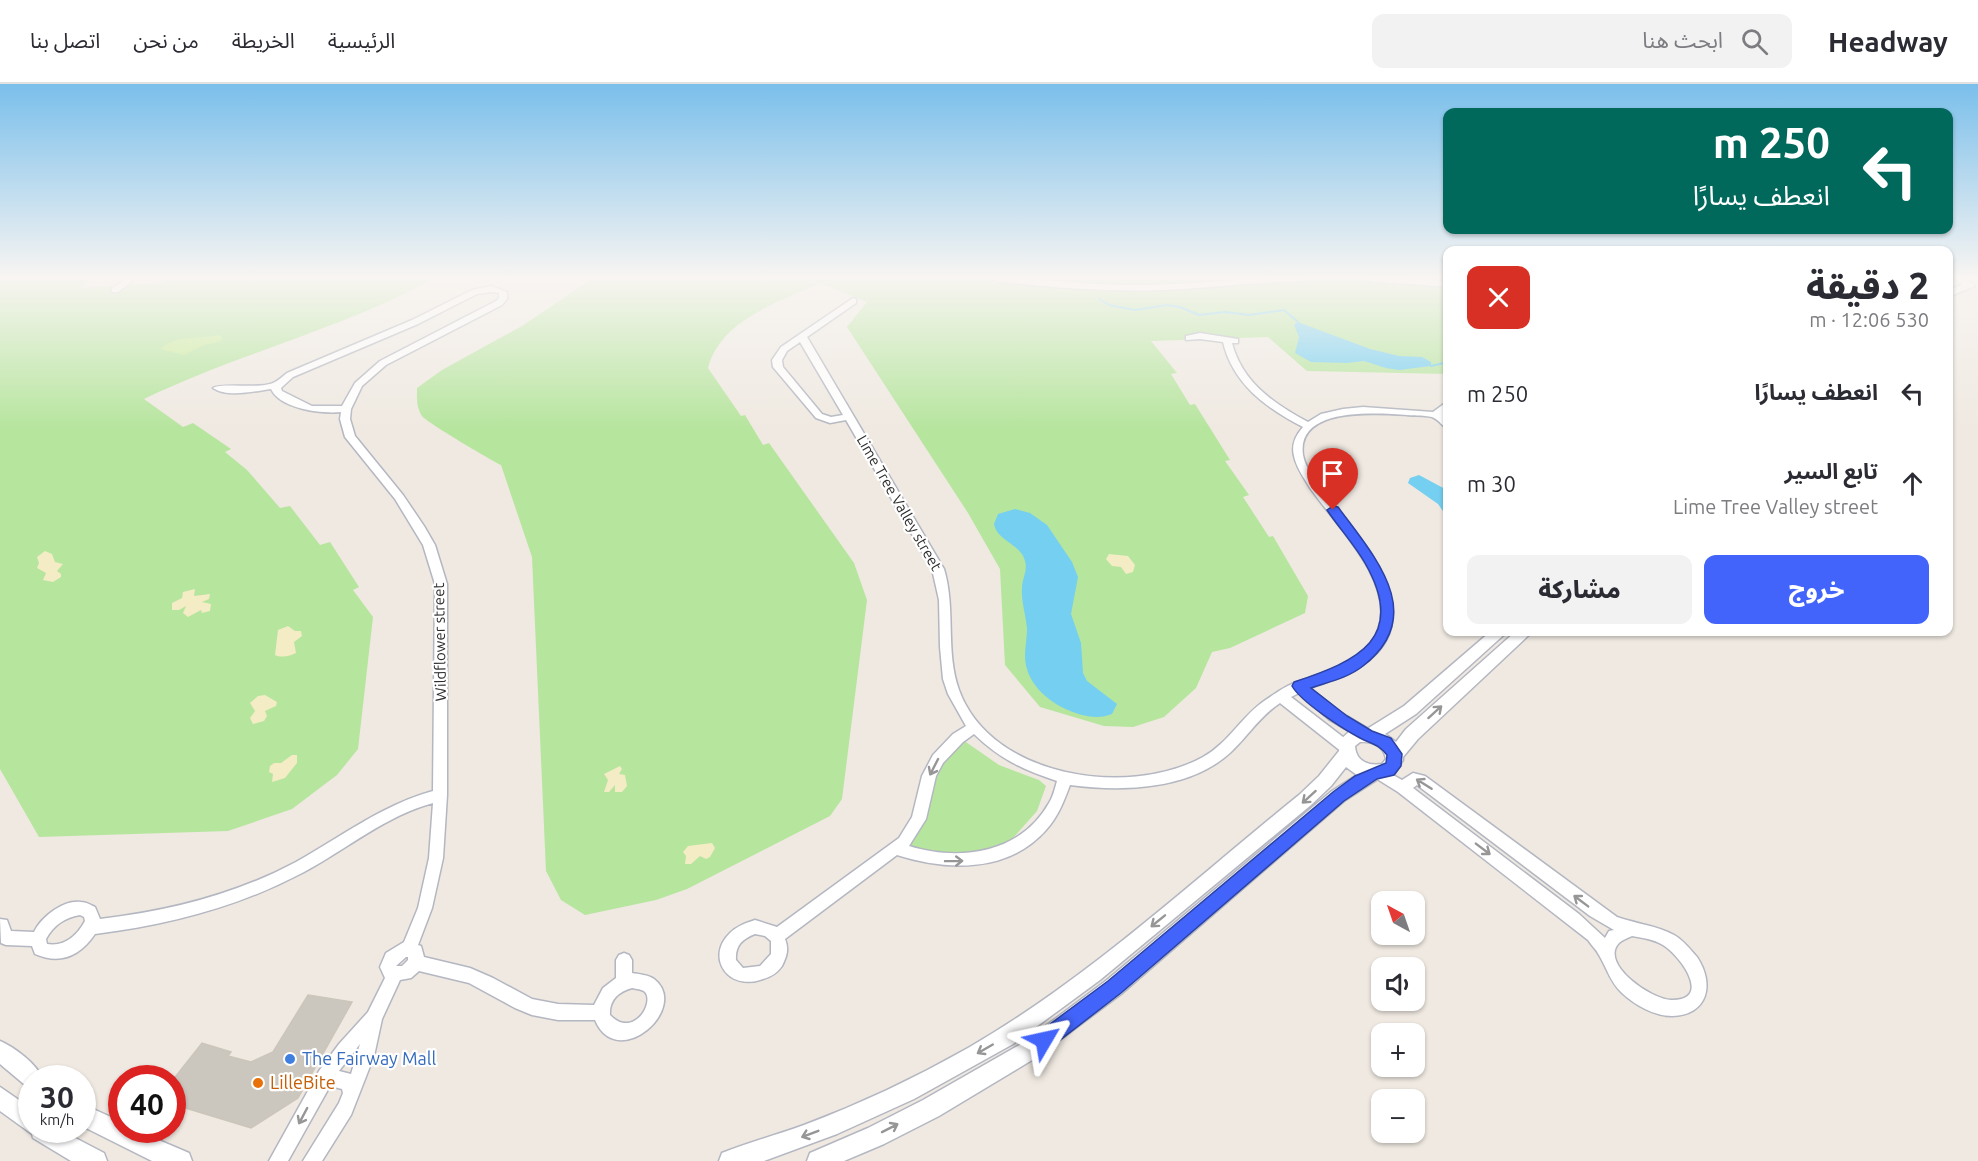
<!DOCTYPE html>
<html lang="ar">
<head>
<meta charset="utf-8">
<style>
  body { margin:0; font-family:Ubuntu,"Noto Sans Arabic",sans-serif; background:#f2f2f3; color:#2b2b33; direction:rtl; height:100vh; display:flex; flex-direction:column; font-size:22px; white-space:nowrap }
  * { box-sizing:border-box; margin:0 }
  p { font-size:20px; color:#7c7c81 }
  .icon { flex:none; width:33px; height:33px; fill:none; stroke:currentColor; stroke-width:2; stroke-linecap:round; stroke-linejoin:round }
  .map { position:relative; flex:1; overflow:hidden; direction:ltr }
  .details { position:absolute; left:1443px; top:162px; width:510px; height:390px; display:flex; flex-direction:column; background:#fff; border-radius:12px; box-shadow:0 2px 4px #0004; direction:rtl }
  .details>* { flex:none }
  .hud { position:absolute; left:1443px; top:24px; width:510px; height:126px; border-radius:12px; box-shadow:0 2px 4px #0004; direction:rtl; background:#00695c; color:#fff; overflow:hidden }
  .needle { width:39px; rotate:320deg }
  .controls { position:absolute; left:1371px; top:807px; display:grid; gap:12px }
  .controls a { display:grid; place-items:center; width:54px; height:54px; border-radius:12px; background:#fff; box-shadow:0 2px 4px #0004; font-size:30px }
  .speed { position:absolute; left:18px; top:981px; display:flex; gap:12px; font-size:30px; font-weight:700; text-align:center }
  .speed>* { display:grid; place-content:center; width:78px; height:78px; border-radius:50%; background:#fff; box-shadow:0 2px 4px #0004; line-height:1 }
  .speed small { font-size:15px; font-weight:400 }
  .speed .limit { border:9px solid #d22; background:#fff; color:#111 }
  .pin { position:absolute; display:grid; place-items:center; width:51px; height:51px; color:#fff; margin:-62px -26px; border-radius:50% 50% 50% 0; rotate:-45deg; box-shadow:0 0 6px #0007 }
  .pin .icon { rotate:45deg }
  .me { position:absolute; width:66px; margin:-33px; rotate:54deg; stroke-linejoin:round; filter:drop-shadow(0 0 4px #0008) }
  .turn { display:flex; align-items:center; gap:21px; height:126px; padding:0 24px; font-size:27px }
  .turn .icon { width:78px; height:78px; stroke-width:2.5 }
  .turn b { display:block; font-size:42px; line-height:51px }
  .round { display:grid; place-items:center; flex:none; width:63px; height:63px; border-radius:12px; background:#f2f2f3 }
  .summary { display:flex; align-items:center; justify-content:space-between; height:102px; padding:0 24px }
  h1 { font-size:36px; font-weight:800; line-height:45px }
  .button { display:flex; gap:12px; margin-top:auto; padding:12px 24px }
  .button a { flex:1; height:69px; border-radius:12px; background:#4264fb; color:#fff; font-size:24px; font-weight:800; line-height:69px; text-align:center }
  .button a+a { background:#f2f2f3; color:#2b2b33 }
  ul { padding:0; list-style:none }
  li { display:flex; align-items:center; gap:18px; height:90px; padding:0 24px }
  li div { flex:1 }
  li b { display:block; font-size:22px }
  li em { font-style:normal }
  header { display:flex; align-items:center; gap:36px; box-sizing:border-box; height:84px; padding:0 30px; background:#fff; border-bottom:2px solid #e1e1e2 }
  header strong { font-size:28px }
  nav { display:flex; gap:33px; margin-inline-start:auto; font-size:21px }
  .search { width:420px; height:54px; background:#f2f2f3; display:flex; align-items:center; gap:15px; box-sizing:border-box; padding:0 21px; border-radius:12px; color:#7c7c81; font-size:22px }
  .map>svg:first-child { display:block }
  .green { fill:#b6e59e }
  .sand { fill:#f3ecc5 }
  .pitch { fill:#c9ec9a }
  .water { fill:#75cff0 }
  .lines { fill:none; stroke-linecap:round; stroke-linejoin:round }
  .stream { stroke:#75cff0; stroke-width:2 }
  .building { fill:#cbc7bf; stroke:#cbc5ba; stroke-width:1.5 }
  .minor-casing { stroke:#b4b7c1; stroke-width:3 }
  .tertiary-casing { stroke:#b4b7c1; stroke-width:3 }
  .minor { fill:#fff; fill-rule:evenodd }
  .tertiary { fill:#fff; fill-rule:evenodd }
  .oneway { stroke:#969696 }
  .route { fill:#4264fb; stroke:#2b41a3; stroke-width:1.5 }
  .shop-dot { fill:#3f7fe0; stroke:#fff; stroke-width:2 }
  .food-dot { fill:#e8710a; stroke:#fff; stroke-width:2 }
  .labels { text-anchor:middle; stroke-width:4.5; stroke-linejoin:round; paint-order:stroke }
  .street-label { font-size:15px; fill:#2e2e2e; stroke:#fff }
  .near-shop-label { font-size:18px; fill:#366cbe; stroke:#fff; text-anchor:start }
  .near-food-label { font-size:18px; fill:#c56008; stroke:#fff; text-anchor:start }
</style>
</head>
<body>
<header>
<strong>Headway</strong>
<div class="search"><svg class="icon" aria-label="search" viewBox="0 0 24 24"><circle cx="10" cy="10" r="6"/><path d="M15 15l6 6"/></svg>ابحث هنا</div>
<nav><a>الرئيسية</a><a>الخريطة</a><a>من نحن</a><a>اتصل بنا</a></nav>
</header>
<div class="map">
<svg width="1978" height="1077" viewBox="0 0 1978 1077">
  <rect width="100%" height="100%" fill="#efe9e1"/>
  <!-- green -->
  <path class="green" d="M0,194H92L79,204L158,199L170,194H435C343,245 238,269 144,315L183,343L193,339L231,365L225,368L247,386L280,424L290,422L320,461L330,458L359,503L353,506L373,533L358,665L337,691L292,725L228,747L39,753L0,685Z
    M593,194H1447V290L1307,287L1268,253L1151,257L1177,289L1171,290L1190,321L1195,320L1230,376L1225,377L1249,411L1243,413L1269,453L1273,452L1308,512L1305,529L1230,564L1212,568L1196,604L1164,633L1133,643L1104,642L1040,623L1005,581L1000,485L968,429L847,243L867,218L821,199C780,217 720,236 708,284L741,332L745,331L763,361L769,359L854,479L867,516L842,715L830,732L687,805L656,816L585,831L561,816L546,787L532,473L501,381C491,376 426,338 422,332C416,323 417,314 417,304L442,286L522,242Z
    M963,656L999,681L1039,696L1046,702L1037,727L1013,754L990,768L953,779L898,764L915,738L935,681Z"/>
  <!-- sand -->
  <path class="sand" d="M45,467L52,470L55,478L63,480L57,487L61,490V493L53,498L43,496L46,489L37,484L39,479L37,473Z
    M1109,470L1128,472L1135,481L1133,488L1126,490L1121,483L1112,482L1106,475Z
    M195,505L194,512L210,510L209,515L202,518L211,520L210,527L202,529L201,526L188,533L183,529L186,522L179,526H172V519L182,514L183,508Z
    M288,542L295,547H301L302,552L294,558L296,569C291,572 281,574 275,571L278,546Z
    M265,611L277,618L276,622L265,627L267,632L264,637L253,640L250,634L255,627L250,619L258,612Z
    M292,671H297V679L285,694L272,698L273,690L269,688L270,682L274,679H281Z
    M620,682L622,685L619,690L625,691L627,702L622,708H615V701L609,708H604L608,696L604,690Z
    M712,759L715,764L710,773L706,775L700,772L691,780H685L686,772L683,768L688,762Z"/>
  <!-- pitch -->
  <path class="pitch" d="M218,251L222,253L221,257L204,261L184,271L160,265C179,250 195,256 218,251Z"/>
  <!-- water -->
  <path class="water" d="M1298,238L1370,265L1399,272L1422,273L1431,278V282L1399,286L1386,284L1364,277L1347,279L1311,278L1295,269L1299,253L1294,241Z
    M1419,391L1447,406V433L1438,420L1408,399L1410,394Z
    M1015,425L1030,429L1047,441L1072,478L1078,493L1071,530L1081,559L1083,589L1087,597L1117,620L1112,630C1098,636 1082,632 1068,626C1047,617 1025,598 1025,572C1025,563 1027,554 1027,545C1026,531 1021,518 1022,504C1022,495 1028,486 1025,477C1021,460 997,457 994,440L998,430Z"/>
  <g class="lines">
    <!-- stream -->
    <path class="stream" d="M1099,215L1109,221L1135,226L1167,221L1180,223L1199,231L1225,228L1249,231L1284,226L1298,238
      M1431,282L1448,278"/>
  </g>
  <!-- building -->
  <path class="building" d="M308,911L352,918L298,1014L251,1044L172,1020V997L202,959L231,968L228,972L251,978L273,968Z"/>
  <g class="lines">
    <!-- minor casing -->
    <g class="minor-casing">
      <path id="minor" d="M127,194H136L118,208H112V204Z
        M993,194C1042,194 1091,202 1140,201C1196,201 1251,192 1306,194L1302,197C1256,198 1210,204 1163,206C1108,208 1052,204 997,197Z
        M1365,194H1400L1448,197V203L1369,197Z
        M491,202L507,208V215L502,221L386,281L362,302L351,325L350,335L355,352L403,411L424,442L435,461L447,500V711L443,774L432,824L418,861L421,862L424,873L470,884L493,894L532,915L558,920L594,921L603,904L616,894V876L619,871L624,869L629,871L632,876V889C638,890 649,891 654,895C691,924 617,989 595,936H558L532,931L515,924L469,899L419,887L411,894L400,896L382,935L374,972L351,1031L322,1077H303L339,1019L343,1009L342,1005L330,1002L288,1077H269L319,987L339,960L368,928L385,894L380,883L386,869L404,858L418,824L429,774L433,719C385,732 347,765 304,788C238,823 169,841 95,850C80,872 60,881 35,870L32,862L6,861L1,859L0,835L7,836L11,847L34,848C41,833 64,815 81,818C86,818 91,821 95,823L100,835C169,827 234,811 296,778C341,753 382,721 433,707L435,500L423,461L395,415L345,353L340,335L341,328C322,330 280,325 271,305C255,307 228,314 213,304C222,298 261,306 275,298C279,296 283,292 287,289L412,236L472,206ZM491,208L499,209V214L496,217L380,277L355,299L342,322H312L282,307L281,304L293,293L418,240L477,210ZM80,831L84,833L85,837C77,852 64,863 47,860L46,855C54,841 64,834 80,831ZM406,873H408V876L402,882H396ZM632,904C636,905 642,905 645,908C655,919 633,955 610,931C609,916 618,908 632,904ZM360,960L351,990L339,987Z
        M853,214L856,215V219L807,253L944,485C956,525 945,567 959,606C991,694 1129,714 1203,673C1229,659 1242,631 1267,615C1276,609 1287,601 1297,598C1326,588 1366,578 1378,546C1396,498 1335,440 1310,404C1304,394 1296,383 1294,372C1291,360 1296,351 1303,343C1266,324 1233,300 1223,258L1200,255L1186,256V252L1200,249L1238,255V259H1232C1242,298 1274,320 1308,338L1321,330L1343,325L1363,323L1433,328L1448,317V325L1443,329L1448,336V345C1442,342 1439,336 1434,334C1430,331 1412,332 1407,331C1378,329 1296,322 1303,371C1306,389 1328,413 1340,428C1372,468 1424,533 1368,577C1351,590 1330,597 1310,604L1340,628L1372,647L1374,651L1372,655L1367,656L1362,655L1330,636L1299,609L1291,613L1352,660L1354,664L1352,668L1347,669L1342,668L1280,619C1260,632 1248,652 1231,668C1190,706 1123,708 1070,701C1064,717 1058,733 1046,746C1008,789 947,787 897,771L785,855C789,865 787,872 782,882C777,889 771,893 763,895C728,908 705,873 730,849C737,842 746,839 755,836L777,843L899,754L912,733L922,692L933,671L953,650L966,642L948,610L943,595L940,563L939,516L932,485L846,336L830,339L816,334L773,283L772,276L781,263ZM800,258L843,331L831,333L822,330L783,283L782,276L787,267ZM974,650C1000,675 1023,686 1057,697C1055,704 1053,713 1049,719C1021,769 960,778 909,762L926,735L936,692L943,679L963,658ZM755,850L765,852L771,857V870L760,882L743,884L736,876C735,862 742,855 755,850Z
        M1379,683L1402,696L1413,689L1425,692L1617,833C1636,840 1656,841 1674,851C1683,856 1690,865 1697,873C1715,900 1708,931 1672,932C1654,932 1635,921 1622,909C1610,898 1607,884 1599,871C1596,865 1591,861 1588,856L1398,708L1374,693L1372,689L1374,685ZM1417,701L1590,832L1614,846L1609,847L1605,854L1579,830L1413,704ZM1632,852C1643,854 1653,855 1663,861C1681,872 1713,917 1671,916C1652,916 1599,880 1619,859C1622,856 1628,854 1632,852Z"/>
    </g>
    <!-- tertiary casing -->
    <g class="tertiary-casing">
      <path id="tertiary" d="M1955,194H1966L1975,202L1948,213V206L1962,201Z
        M1490,548H1507L1416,630L1385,650L1396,658L1406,645L1515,548H1532L1418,655L1403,673V676L1394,691L1378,695L1344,717L1121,910L1037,973L939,1032L884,1060L844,1077H807L810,1069L868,1044L923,1016L1023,959L1107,896L1332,707L1357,691L1346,683L1331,702L1311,721L1100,896L1013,960L914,1015L837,1050L764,1077H719L722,1069C749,1058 777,1051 804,1041C860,1020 915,994 968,964C1088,895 1191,798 1299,711L1319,692L1339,667L1341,655L1350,647L1367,645L1404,622ZM1360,658C1372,657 1384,662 1386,675L1382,680C1369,682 1356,678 1355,662Z
        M0,957C14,963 37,980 42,994H32V1004L25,1001L0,980Z
        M0,1003L32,1025V1046H60L104,1069L107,1077H71L33,1054L32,1050L0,1027Z
        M82,1020L122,1038V1046H135L189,1069L192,1077H152L82,1042Z"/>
    </g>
    <!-- minor -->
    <use href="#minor" class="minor"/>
    <!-- tertiary -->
    <use href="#tertiary" class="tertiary"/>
  </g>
  <!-- one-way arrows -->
  <defs><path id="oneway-shaft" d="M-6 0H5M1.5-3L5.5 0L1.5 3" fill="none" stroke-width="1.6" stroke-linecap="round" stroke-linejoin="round" transform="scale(1.5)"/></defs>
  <g class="oneway">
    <use href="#oneway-shaft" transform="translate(1435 628) rotate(-42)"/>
    <use href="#oneway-shaft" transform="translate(934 683) rotate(117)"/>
    <use href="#oneway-shaft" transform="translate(1424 700) rotate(-148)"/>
    <use href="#oneway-shaft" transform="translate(1309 713) rotate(138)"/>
    <use href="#oneway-shaft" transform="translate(1483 765) rotate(37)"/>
    <use href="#oneway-shaft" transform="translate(954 777) rotate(-1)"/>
    <use href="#oneway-shaft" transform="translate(1581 817) rotate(-143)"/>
    <use href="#oneway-shaft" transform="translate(1158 837) rotate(141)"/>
    <use href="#oneway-shaft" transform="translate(985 965) rotate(150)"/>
    <use href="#oneway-shaft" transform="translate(303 1032) rotate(118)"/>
    <use href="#oneway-shaft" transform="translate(890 1044) rotate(-27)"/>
    <use href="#oneway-shaft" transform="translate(810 1050) rotate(159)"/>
  </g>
  <!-- sky -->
  <linearGradient id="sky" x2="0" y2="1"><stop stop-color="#7abfeb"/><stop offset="0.56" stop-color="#f8f5f2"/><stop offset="1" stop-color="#f8f5f2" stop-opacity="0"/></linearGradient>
  <rect width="1978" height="345" fill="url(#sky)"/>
  <!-- route -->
  <path class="route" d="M1333,422L1338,423C1374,472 1429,531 1363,582C1348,594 1328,598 1311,604L1347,632L1372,647L1391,654L1402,670L1401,682L1394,691L1377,695L1344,717L1121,909L1051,963L1044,965L1038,963L1035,956L1038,949L1108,897L1333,708L1355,692L1386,679L1387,671C1379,660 1371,660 1360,654C1343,645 1301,618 1292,602L1294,598C1358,577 1408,554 1365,479C1354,460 1339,444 1327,426Z"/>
  <!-- markers -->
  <circle class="shop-dot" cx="290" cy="975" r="6"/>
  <circle class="food-dot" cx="258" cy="999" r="6"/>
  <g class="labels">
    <!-- street labels -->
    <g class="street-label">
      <text transform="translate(899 419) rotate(60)" y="5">Lime Tree Valley street</text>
      <text transform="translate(440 558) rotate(-91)" y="5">Wildflower street</text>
    </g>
    <!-- near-shop labels -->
    <g class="near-shop-label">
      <text x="302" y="981">The Fairway Mall</text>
    </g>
    <!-- near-food labels -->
    <g class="near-food-label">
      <text x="270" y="1005">LilleBite</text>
    </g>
  </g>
</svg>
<div class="controls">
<a><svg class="needle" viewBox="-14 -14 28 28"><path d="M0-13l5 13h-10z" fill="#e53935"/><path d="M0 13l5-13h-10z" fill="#7c7c81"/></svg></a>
<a><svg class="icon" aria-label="sound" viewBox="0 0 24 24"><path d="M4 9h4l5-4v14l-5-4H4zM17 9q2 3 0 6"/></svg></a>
<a>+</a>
<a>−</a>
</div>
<div class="speed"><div>30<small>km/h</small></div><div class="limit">40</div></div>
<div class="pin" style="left:1333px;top:426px;background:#d93025"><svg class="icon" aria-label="arrive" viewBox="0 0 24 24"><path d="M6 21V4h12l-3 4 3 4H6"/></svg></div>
<svg class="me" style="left:1044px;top:956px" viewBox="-20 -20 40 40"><path d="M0-17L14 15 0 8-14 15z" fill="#4264fb" stroke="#fff" stroke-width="4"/></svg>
<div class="hud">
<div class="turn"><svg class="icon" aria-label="left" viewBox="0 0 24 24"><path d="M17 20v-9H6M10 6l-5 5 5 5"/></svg><div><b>250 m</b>انعطف يسارًا</div></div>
</div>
<section class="details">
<div class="summary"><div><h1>2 دقيقة</h1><p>530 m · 12:06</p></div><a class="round" style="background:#d93025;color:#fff"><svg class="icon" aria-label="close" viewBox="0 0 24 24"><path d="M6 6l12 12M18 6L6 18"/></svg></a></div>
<ul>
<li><svg class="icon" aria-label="left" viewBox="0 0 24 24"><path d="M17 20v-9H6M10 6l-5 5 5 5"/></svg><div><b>انعطف يسارًا</b></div><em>250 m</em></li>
<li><svg class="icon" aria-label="ahead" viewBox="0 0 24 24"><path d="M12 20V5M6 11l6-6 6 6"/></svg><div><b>تابع السير</b><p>Lime Tree Valley street</p></div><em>30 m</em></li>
</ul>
<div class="button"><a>خروج</a><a>مشاركة</a></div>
</section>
</div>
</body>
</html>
